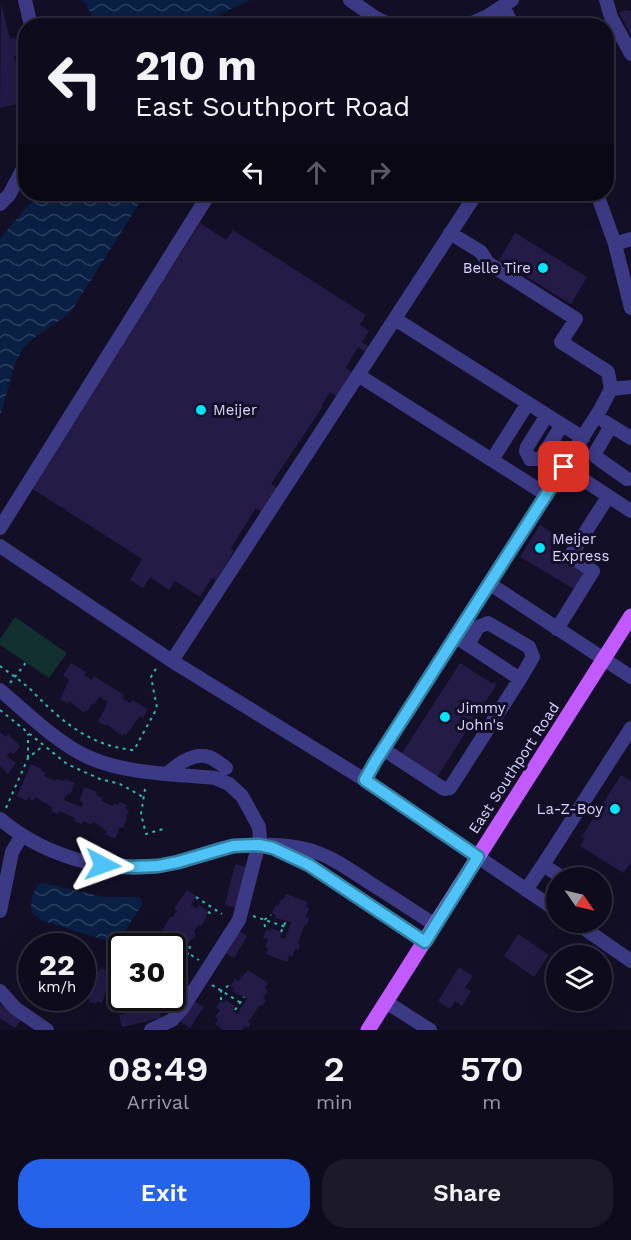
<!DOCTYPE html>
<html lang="en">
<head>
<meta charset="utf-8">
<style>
  body { margin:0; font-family:"Work Sans",sans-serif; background:#1c1929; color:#f1f3f6; height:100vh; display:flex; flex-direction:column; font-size:22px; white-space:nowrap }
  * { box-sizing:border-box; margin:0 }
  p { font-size:20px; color:#9b9ba3 }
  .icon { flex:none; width:33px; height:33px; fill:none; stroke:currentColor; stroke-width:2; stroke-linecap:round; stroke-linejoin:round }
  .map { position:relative; height:1030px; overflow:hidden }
  .sheet { display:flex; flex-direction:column; background:#0e0b1c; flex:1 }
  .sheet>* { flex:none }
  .banner { position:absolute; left:18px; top:18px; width:596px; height:183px; border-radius:24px; box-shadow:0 6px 24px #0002,0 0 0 2px #2e2b3b; background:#0e0b1c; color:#f1f3f6; overflow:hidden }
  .needle { width:39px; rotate:124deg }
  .tools { position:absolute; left:546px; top:867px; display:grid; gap:12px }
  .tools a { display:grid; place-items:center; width:66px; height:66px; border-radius:50%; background:#0e0b1c; box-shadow:0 6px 24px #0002,0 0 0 2px #2e2b3b; font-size:30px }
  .speed { position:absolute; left:18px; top:933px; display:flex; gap:12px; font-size:30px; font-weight:700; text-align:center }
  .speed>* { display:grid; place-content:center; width:78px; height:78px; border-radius:50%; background:#0e0b1c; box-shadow:0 6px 24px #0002,0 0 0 2px #2e2b3b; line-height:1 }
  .speed small { font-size:15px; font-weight:400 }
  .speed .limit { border:3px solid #111; border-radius:9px; background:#fff; color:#111 }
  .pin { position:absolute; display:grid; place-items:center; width:51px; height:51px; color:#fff; margin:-26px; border-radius:12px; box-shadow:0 3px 9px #0006 }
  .me { position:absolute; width:66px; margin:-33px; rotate:94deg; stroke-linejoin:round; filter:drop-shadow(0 0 4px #0008) }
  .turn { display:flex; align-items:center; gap:21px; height:126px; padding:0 18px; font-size:27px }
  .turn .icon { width:78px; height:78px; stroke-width:2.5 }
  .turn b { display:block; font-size:42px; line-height:51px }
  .lanes { display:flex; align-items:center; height:57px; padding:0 18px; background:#0003; justify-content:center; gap:30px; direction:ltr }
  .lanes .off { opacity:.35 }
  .eta { display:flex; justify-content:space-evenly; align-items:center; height:102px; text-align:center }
  .eta b { font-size:36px; font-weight:600; line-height:42px }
  .button { display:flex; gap:12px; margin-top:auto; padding:12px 18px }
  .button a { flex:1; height:69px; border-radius:24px; background:#2563eb; color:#fff; font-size:24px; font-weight:600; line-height:69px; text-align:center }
  .button a+a { background:#1c1929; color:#f1f3f6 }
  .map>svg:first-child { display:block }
  .park { fill:#12302f }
  .water { fill:url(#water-waves) }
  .building { fill:#241b47 }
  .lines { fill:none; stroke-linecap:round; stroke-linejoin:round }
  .path { stroke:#2fb8b0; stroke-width:2; stroke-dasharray:3 4.5; stroke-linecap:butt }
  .minor { stroke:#3d3a85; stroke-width:14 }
  .major { stroke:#c25bff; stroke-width:15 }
  .route-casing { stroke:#337fa1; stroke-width:15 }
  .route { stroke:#4fc3f7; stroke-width:10 }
  .poi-dot { fill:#00e5ff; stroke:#130f26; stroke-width:2 }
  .labels { text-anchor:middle; stroke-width:6; stroke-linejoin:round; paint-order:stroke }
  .poi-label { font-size:15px; fill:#d9d4ff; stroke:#130f26; text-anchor:start }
  .street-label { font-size:15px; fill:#d9d4ff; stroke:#130f26 }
</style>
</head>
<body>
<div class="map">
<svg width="631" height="1030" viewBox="0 0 631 1030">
  <defs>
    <pattern id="water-waves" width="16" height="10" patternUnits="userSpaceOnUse" patternTransform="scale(1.5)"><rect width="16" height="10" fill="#0a1f44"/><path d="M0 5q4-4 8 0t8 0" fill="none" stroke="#2d3f60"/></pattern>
  </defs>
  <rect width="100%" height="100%" fill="#130f26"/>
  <!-- park -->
  <path class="park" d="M15,617L67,653L49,678L0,645V639Z"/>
  <!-- water -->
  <path class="water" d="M81,0H250L216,16L202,25L97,26L86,4Z
    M43,194H145L72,310C57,326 33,333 21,352C10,369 8,396 0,415V239L28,205Z
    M43,883L104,897H139L143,903L123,934L111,942L43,921L33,914C29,903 32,893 39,884Z"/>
  <!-- building -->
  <path class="building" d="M1,3L10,39L15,38L20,55L14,56L26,102L0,108Z
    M625,10L631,11V35L619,13Z
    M200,223L226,240L233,230L366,315L360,325L369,331L362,342L371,348L368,353L358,347L346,368L354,374L338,398L330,392L322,405L323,406L271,484L280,489L265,514L256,508L231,548L234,551L216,580L212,578L200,597L175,581L169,590L150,577L143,588L130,580L142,559L31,488Z
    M515,233L587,277L571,304L499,260Z
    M540,525L559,537L550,551L587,574L577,591L520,557Z
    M71,663L86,672L84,675L92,680L94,676L124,695L122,698L130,703L132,700L148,709L143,718L140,716L126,735L124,734L122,736L107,724L106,726L98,722L108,702L99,697L94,705L92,704L87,712L85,710L84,713L69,701L68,704L60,699L69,680L63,675Z
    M460,663L493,684L494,682L497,684L437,777L402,753Z
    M0,732L6,737L8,734L20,746L14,754L10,752L7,756L16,763L8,774L0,766Z
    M31,764L42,769L41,771L46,773L44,776L56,781L57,779L64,781L65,779L75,783L70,795L67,794L64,800L82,807L83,803L79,800L85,787L97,792L96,795L103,798L102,801L113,806L114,803L118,805L120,802L127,805L125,808L129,810L126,817L127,818L123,828L120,827L115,839L105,834L107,831L102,829L103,827L93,822L92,825L83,821L82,824L74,821L75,818L59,811L58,814L51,811L53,808L35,797L34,801L28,798L27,801L17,796Z
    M621,775L631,781V863L623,873L580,846L585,838L582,836Z
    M235,864L247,867L236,908L225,905Z
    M187,890L196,896L191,905L197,909L199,905L208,911L205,920L201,926L198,925L194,931L196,935L186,945L177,939L180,935L175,932L166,946H153L170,917H173L177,911L174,909Z
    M286,894L308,902L306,907L309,908L306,917L309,918L307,925L305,924L298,943L300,944L299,950L296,948L292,957L289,956L287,962L266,954L268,948L265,947L268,939L263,938L266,930L270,931L271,928L281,932L280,937L285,939L291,922L275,918L276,915L272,913L275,905L278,906L281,899L283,900Z
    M238,930L247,936L234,958L224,952Z
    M518,934L549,955L534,977L504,956Z
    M82,962L91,965L90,969L99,972L100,968L117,973L114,983L109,982L102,1003L97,1001L96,1004L89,1002V999L82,997Z
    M459,967L473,976L465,988L471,991L462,1006L455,1001L450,1009L438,1001Z
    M248,970L268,983L265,988L268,990L263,998L266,1000L262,1006L260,1005L248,1022L251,1023L248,1028L245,1026L242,1030H223L215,1024L218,1019L215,1017L220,1010L216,1008L221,1000L224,1003L226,1000L235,1006L233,1010L237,1014L247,999L232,991L234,988L230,986L235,979L238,981Z
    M194,1001L204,1007L190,1028L181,1022Z
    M0,1004L22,1019L15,1028L0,1018Z
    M159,1006L161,1018L122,1027L119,1015Z"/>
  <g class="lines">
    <!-- path -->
    <path class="path" d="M0,666C12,675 26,684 36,695C64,724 94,747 134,750L157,708L151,677L158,665
      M10,683L25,664L22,662L23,660
      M0,710L67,764L100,779L120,784L143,797
      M28,758V734
      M145,789L141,814L146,834L163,829
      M6,808L28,758L43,746
      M196,897L222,914
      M208,912L210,913L216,910
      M253,916L286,927
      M265,927L264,920L271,915
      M281,932L286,921
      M172,943L199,960
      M170,946L178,935
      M180,955L183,957L189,953L190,945L188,944
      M212,985L241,1003
      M163,998L167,1000
      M221,1000V991L228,986L230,987
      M235,1010L244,997"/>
    <!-- minor -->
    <path class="minor" d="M25,0L31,26
      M350,0L376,18L392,26
      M606,0L611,17L631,54
      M503,6L513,26
      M465,26L486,17L512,0
      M597,194L615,244L631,308
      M0,204L9,195L26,163
      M450,233L481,252L488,263L576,319L561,342L608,372L611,389L600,410L375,762L365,780L172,661L476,194
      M615,244L631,239
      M395,319L583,438
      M358,375L547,495
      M611,389L631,387
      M547,415L527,447L526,451L530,459H538L542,457L562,425
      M605,422L631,438
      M611,426L595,453L596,457L627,479
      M492,460L528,403
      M564,467L631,511
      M0,528L209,194
      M0,546L172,661
      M490,584L631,677
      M557,629L593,571L570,556L608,497
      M456,637L520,679L533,657L529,647L488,623L478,627L468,645
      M0,690C26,712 57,743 88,757C125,774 175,774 215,778L229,784L242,796L259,827L260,839L239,920L182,1009L172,1020L151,1030
      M383,749L444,789L450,788L520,679
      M168,773C178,764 194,752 209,757C215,759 221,764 226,768
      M365,780L556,910
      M0,819C48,859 115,877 176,863C192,859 208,851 224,848C249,843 280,843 306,849C330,855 350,870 370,883C392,897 414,911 435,925
      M279,850L309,865L425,942
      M563,878L543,865L631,728
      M526,890L543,865
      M602,902V903
      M0,911L12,852L22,835
      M575,922L631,961
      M0,991L15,1008L47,1030
      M386,1002L430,1030"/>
    <!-- major -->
    <path class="major" d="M368,1030L631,616"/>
  </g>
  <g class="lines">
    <!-- route casing -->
    <g class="route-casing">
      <path id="route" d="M103,865L133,867L158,866L178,862L233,846L259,845L273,848L309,865L425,942L478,857L365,780L375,762L564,467"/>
    </g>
    <!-- route -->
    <use href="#route" class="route"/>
  </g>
  <!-- markers -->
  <g class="poi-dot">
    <circle cx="543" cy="268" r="6"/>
    <circle cx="201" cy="410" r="6"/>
    <circle cx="540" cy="548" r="6"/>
    <circle cx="445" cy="717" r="6"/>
    <circle cx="615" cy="809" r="6"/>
  </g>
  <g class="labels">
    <!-- poi labels -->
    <g class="poi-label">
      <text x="531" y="273" text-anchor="end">Belle Tire</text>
      <text x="213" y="415">Meijer</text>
      <text x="552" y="544">Meijer<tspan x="552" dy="17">Express</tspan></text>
      <text x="457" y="713">Jimmy<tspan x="457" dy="17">John's</tspan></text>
      <text x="603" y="814" text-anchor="end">La-Z-Boy</text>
    </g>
    <!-- street labels -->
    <g class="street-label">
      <text transform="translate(514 768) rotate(-57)" y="5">East Southport Road</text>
    </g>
  </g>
</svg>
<div class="tools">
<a><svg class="needle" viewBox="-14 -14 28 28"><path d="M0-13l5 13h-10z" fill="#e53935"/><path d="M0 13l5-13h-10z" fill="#9b9ba3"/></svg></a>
<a><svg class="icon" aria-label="layers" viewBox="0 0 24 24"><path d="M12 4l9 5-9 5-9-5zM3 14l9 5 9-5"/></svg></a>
</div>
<div class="speed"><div>22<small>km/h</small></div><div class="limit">30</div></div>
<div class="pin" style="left:564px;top:467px;background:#d93025"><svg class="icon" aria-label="arrive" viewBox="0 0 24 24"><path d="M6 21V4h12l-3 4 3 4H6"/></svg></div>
<svg class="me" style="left:103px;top:865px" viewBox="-20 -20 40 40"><path d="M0-17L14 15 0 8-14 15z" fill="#4fc3f7" stroke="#fff" stroke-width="4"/></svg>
<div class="banner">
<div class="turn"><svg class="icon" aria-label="left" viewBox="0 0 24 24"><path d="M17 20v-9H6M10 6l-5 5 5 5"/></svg><div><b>210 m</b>East Southport Road</div></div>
<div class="lanes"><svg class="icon" aria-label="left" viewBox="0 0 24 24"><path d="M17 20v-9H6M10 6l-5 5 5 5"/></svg><svg class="icon off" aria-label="ahead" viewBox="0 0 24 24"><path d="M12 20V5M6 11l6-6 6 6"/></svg><svg class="icon off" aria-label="right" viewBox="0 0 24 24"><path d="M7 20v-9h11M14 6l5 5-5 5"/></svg></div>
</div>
</div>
<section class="sheet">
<div class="eta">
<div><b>08:49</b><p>Arrival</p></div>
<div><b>2</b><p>min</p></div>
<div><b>570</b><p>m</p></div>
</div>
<div class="button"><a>Exit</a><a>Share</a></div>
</section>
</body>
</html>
